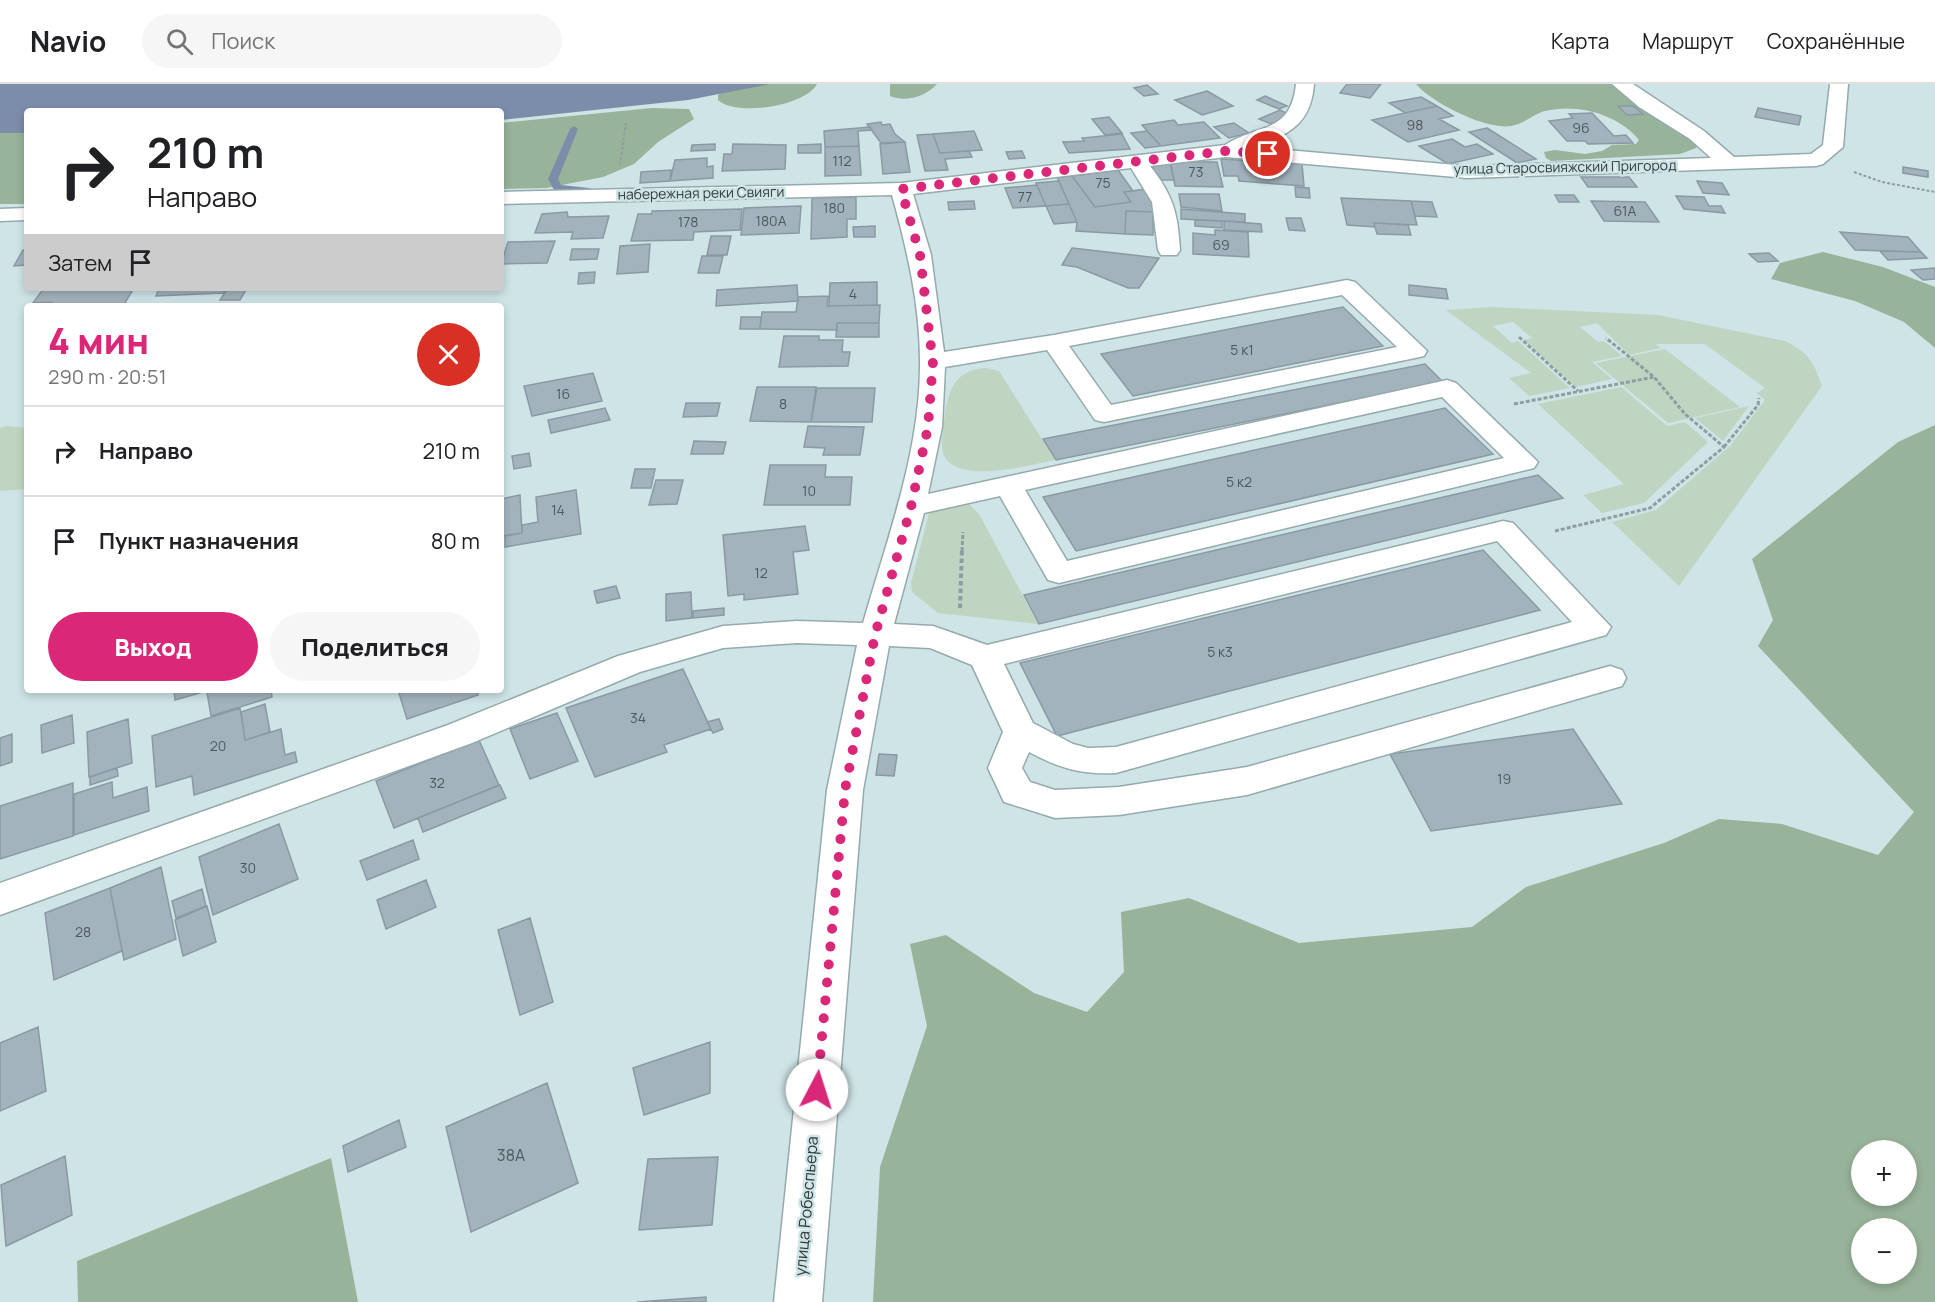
<!DOCTYPE html>
<html lang="ru">
<head>
<meta charset="utf-8">
<style>
  body { margin:0; font-family:Manrope,sans-serif; background:#f6f6f6; color:#202124; height:100vh; display:flex; flex-direction:column; font-size:22px; white-space:nowrap }
  * { box-sizing:border-box; margin:0 }
  p { font-size:20px; color:#757577 }
  .icon { flex:none; width:33px; height:33px; fill:none; stroke:currentColor; stroke-width:2; stroke-linecap:round; stroke-linejoin:round }
  .map { position:relative; flex:1; overflow:hidden }
  .drawer { position:absolute; left:24px; top:219px; width:480px; height:390px; display:flex; flex-direction:column; background:#fff; border-radius:6px; box-shadow:0 3px 9px #0003 }
  .drawer>* { flex:none }
  .top-card { position:absolute; left:24px; top:24px; width:480px; height:183px; border-radius:6px; box-shadow:0 3px 9px #0003; background:#fff; color:#202124; overflow:hidden }
  .controls { position:absolute; left:1851px; top:1056px; display:grid; gap:12px }
  .controls a { display:grid; place-items:center; width:66px; height:66px; border-radius:50%; background:#fff; box-shadow:0 3px 9px #0003; font-size:30px }
  .pin { position:absolute; display:grid; place-items:center; width:51px; height:51px; color:#fff; margin:-26px; border:3px solid #fff; border-radius:50%; box-shadow:0 2px 6px #0007 }
  .me { position:absolute; width:66px; margin:-33px; rotate:5deg; stroke-linejoin:round; filter:drop-shadow(0 0 4px #0008) }
  .turn { display:flex; align-items:center; gap:21px; height:126px; padding:0 24px; font-size:27px }
  .turn .icon { width:78px; height:78px; stroke-width:2.5 }
  .turn b { display:block; font-size:42px; line-height:51px }
  .then { display:flex; align-items:center; height:57px; padding:0 24px; background:#0003; gap:12px; font-size:22px }
  .round { display:grid; place-items:center; flex:none; width:63px; height:63px; border-radius:32px; background:#f6f6f6 }
  .overview { display:flex; align-items:center; justify-content:space-between; height:102px; padding:0 24px }
  h1 { font-size:36px; font-weight:800; line-height:45px; color:#db2777 }
  .primary-button { display:flex; gap:12px; margin-top:auto; padding:12px 24px }
  .primary-button a { flex:1; height:69px; border-radius:36px; background:#db2777; color:#fff; font-size:24px; font-weight:800; line-height:69px; text-align:center }
  .primary-button a+a { background:#f6f6f6; color:#202124 }
  ul { padding:0; list-style:none }
  li { display:flex; align-items:center; gap:18px; height:90px; padding:0 24px; border-top:2px solid #e0e0e0 }
  li div { flex:1 }
  li b { display:block; font-size:22px }
  li em { font-style:normal }
  header { display:flex; align-items:center; gap:36px; box-sizing:border-box; height:84px; padding:0 30px; background:#fff; border-bottom:2px solid #e0e0e0 }
  header strong { font-size:28px }
  nav { display:flex; gap:33px; margin-inline-start:auto; font-size:21px }
  .search { width:420px; height:54px; background:#f6f6f6; display:flex; align-items:center; gap:15px; box-sizing:border-box; padding:0 21px; border-radius:33px; color:#757577; font-size:22px }
  .map>svg:first-child { display:block }
  .green { fill:#bfd5c1 }
  .forest { fill:#97b399; fill-rule:evenodd }
  .water { fill:#7c8daa }
  .lines { fill:none; stroke-linecap:round; stroke-linejoin:round }
  .stream { fill:#7c8daa; fill-rule:evenodd }
  .building { fill:#a3b3bd; stroke:#8a9aa3; stroke-width:1.5 }
  .minor-casing { stroke:#95aaac; stroke-width:3 }
  .path-far2 { stroke:#8e9ea0; stroke-width:2; stroke-dasharray:3 2; stroke-linecap:butt }
  .path-far1 { stroke:#8e9ea0; stroke-width:3; stroke-dasharray:4 2; stroke-linecap:butt }
  .path { stroke:#8e9ea0; stroke-width:4; stroke-dasharray:4.5 3; stroke-linecap:butt }
  .minor { fill:#fff; fill-rule:evenodd }
  .route { stroke:#db2777; stroke-width:10; stroke-dasharray:0 18 }
  .labels { text-anchor:middle; stroke-width:5; stroke-linejoin:round; paint-order:stroke }
  .number-label { font-size:14px; fill:#4e595c }
  .far-street-label { font-size:14px; fill:#323b3c; stroke:#cee4e6 }
  .near-number-label { font-size:16px; fill:#4e595c }
  .street-label { font-size:16px; fill:#323b3c; stroke:#cee4e6 }
</style>
</head>
<body>
<header>
<strong>Navio</strong>
<div class="search"><svg class="icon" aria-label="search" viewBox="0 0 24 24"><circle cx="10" cy="10" r="6"/><path d="M15 15l6 6"/></svg>Поиск</div>
<nav><a>Карта</a><a>Маршрут</a><a>Сохранённые</a></nav>
</header>
<div class="map">
<svg width="1935" height="1218" viewBox="0 0 1935 1218">
  <rect width="100%" height="100%" fill="#cee4e6"/>
  <!-- green -->
  <path class="green" d="M1492,223L1658,231L1785,257C1809,269 1813,277 1822,302L1679,502L1612,438L1656,426L1730,362L1765,316L1757,309L1765,304L1705,260H1656L1661,264L1629,271L1597,239L1580,243L1598,258L1604,257L1622,272L1592,278L1612,295L1576,303L1524,256L1532,254L1513,238L1493,242L1512,259L1518,257L1570,304L1529,312L1509,294L1531,289L1446,226Z
    M1665,265L1740,323L1668,339L1596,279Z
    M986,284L999,287L1055,376C1030,381 941,406 942,360C946,327 943,286 986,284Z
    M1621,303L1667,342L1685,338L1708,358L1644,419L1602,429L1583,411L1624,400L1538,320Z
    M1749,322L1723,357L1695,334Z
    M7,342L27,344V405L0,407V344Z
    M963,419L969,420L979,430L1038,540L938,529L912,508L911,499L929,429L933,423Z"/>
  <!-- forest -->
  <path class="forest" d="M754,0H817C806,22 736,33 718,16V11L727,5Z
    M890,0H937C926,12 906,19 890,12Z
    M1416,0H1614L1699,56L1696,64L1680,70L1551,77L1546,74L1544,68L1555,66L1585,70L1602,67L1612,61L1636,60L1639,56C1618,30 1577,19 1545,27C1533,30 1524,40 1511,42C1486,46 1432,19 1416,0Z
    M652,24L689,25L694,35L658,58L634,80L603,93L546,104L501,105V39Z
    M27,43V120H0V47Z
    M1823,168L1883,183L1935,203V264L1904,238L1855,217L1771,195L1780,179Z
    M1935,341V1218H873L880,1083L927,942L910,860L946,851L1034,909L1087,928L1124,888L1121,828L1189,814L1299,859L1472,843L1526,803L1664,759L1719,735L1782,740L1878,771L1914,728L1758,562L1773,536L1752,475L1898,358ZM1862,1066H1906V1112H1862ZM1862,1144H1906V1190H1862Z
    M331,1074L358,1218H78L77,1177Z"/>
  <!-- water -->
  <path class="water" d="M0,0H770L688,16L501,36V27H27V49H0Z"/>
  <g class="lines">
    <!-- stream -->
    <path class="stream" d="M574,42L578,45L558,95L561,101L589,104L594,107L592,109L554,106L548,95L570,45Z"/>
  </g>
  <!-- building -->
  <path class="building" d="M1347,0H1381L1370,14L1340,9Z
    M1147,1L1158,10L1144,12L1134,4Z
    M1207,7L1233,22L1202,31L1175,16Z
    M1265,12L1287,22L1279,25L1257,16Z
    M1421,13L1437,22L1405,29L1389,19Z
    M1437,22L1453,32L1439,35L1459,46L1408,58L1372,36Z
    M1618,22H1633L1643,30L1627,31Z
    M1758,24L1801,32L1799,41L1755,33Z
    M1280,26L1292,32L1271,40L1259,35Z
    M1592,29L1614,52L1626,51L1633,59L1588,60L1585,57H1567L1549,37L1573,34L1569,30Z
    M1109,33L1122,49L1105,51L1092,35Z
    M1174,36L1178,41L1204,38L1220,54L1161,62L1142,41Z
    M881,38L882,41L890,40L895,50L905,58L881,59L867,40Z
    M1234,39L1249,49L1229,54L1214,43Z
    M870,43L872,46L858,47L859,62L825,63L824,47Z
    M1487,44L1536,75L1517,79L1469,48Z
    M974,47L982,66L940,69L933,50Z
    M1147,47L1161,62L1145,64L1131,49Z
    M933,50L940,69L969,67L972,73L945,75L948,86L925,87L917,51Z
    M1122,50L1130,65L1069,69L1063,58L1084,57L1082,54Z
    M1452,55L1465,63L1477,60L1493,70L1448,80L1419,62Z
    M905,58L910,88L883,90L880,60Z
    M715,60V66L691,67L692,61Z
    M733,60L786,61L785,85L722,87L724,70H732Z
    M821,60V69H798V61Z
    M859,62L861,91L825,92V63Z
    M1022,67L1025,74L1009,75L1006,68Z
    M707,74V83L713,82V94L670,97L675,76Z
    M1221,75L1302,80L1304,102L1239,97L1238,92H1224Z
    M1170,78H1217L1223,103L1175,102Z
    M1153,80H1171L1174,96H1162L1154,87Z
    M1903,83L1928,87V93L1903,89Z
    M671,86L670,97L640,99L641,88Z
    M1118,86L1133,107L1124,108L1131,118L1095,123L1072,92Z
    M1072,92L1095,123L1131,118L1124,108L1152,104L1153,128L1126,127L1125,150L1076,147L1077,138L1057,93Z
    M1581,93H1629L1637,103H1588Z
    M1059,97L1069,120L1046,122L1036,99Z
    M1697,97L1722,99L1729,111L1703,109Z
    M1037,101L1046,122L1013,124L1005,104Z
    M1295,103L1309,104L1310,114L1296,113Z
    M1179,110H1219L1222,127L1181,123Z
    M1555,111H1574L1579,118H1559Z
    M1676,112L1704,113L1709,122H1721L1725,129L1684,125Z
    M856,113V135H847V153L811,155L812,114Z
    M1341,114L1411,117L1417,141L1374,139L1375,143L1347,141Z
    M974,117L975,125L949,126L948,118Z
    M1411,117L1432,118L1437,133L1415,132Z
    M1591,117L1645,118L1659,138L1604,137Z
    M1069,120L1077,138L1054,140L1046,122Z
    M801,122L799,149L741,151L744,124Z
    M742,125L740,146L694,148L693,156L631,157L638,130H652V127Z
    M1181,125L1245,130V138L1181,135Z
    M1126,127L1153,128V151L1125,150Z
    M567,128L568,133L609,132L603,154L571,155L573,148L535,149L542,130Z
    M1286,134H1301L1305,147L1289,146Z
    M1195,136L1222,137V144L1195,142Z
    M1224,137L1261,140L1262,148L1224,146Z
    M1374,139L1408,141L1411,151L1377,150Z
    M875,142V153H854L853,143Z
    M1215,146L1248,148L1249,173L1193,170V149L1215,151Z
    M1840,148L1908,153L1921,168L1855,166Z
    M711,152H731L727,171H707Z
    M555,157L547,179L501,180L508,158Z
    M650,160L648,188L617,190L620,162Z
    M1072,164L1159,174L1139,204H1128L1077,183L1062,181Z
    M572,165H599L597,175L570,176Z
    M23,166H27V181L14,182Z
    M1880,167L1921,168L1927,174L1888,176Z
    M1769,169L1778,177L1758,178L1749,170Z
    M702,172H723L719,189H698Z
    M1935,184V195L1923,196L1911,186Z
    M595,188L594,199L578,200L579,189Z
    M877,198V221L829,222L830,199Z
    M797,201L798,217L716,222L717,206Z
    M1409,201L1446,205L1448,215L1409,211Z
    M44,204H70L68,206L134,204L123,222H102L103,220L50,222L52,218L33,219Z
    M159,204H226L223,209L156,212Z
    M228,204H247L240,216H220Z
    M828,212L827,222L880,221L879,239H837V246L760,245L762,228H796L798,213Z
    M1343,223L1383,262L1133,312L1101,270Z
    M741,233H761L760,245H740Z
    M837,239H879V253H836Z
    M784,252H819V256H843L842,268H850L848,282L779,283Z
    M1425,280L1443,298L1056,376L1043,355Z
    M593,289L602,317L532,332L524,302Z
    M757,303H816L811,338L750,337Z
    M817,304H875L872,338H811Z
    M686,319H720L717,332L683,333Z
    M605,324L610,336L551,349L548,336Z
    M1445,324L1493,370L1076,467L1043,413Z
    M808,342L864,343L860,371H823L825,364L804,363Z
    M694,357L726,358L723,370H691Z
    M529,369L531,382L514,385L512,372Z
    M770,381H826L825,393H852L850,421H764Z
    M635,385H655L651,404H631Z
    M1538,391L1563,414L1039,540L1024,511Z
    M656,396H683L677,420L649,421Z
    M576,406L581,450L505,463V452L522,449V441L538,438L536,413Z
    M520,411L522,449L501,452V415Z
    M805,442L809,466L793,468L798,510L744,516V510L728,512L723,451Z
    M1483,466L1540,526L1057,652L1020,579Z
    M616,502L620,514L597,519L594,507Z
    M691,508L692,534L666,537V510Z
    M724,524V531L693,534V527Z
    M683,585L711,645L664,661L667,668L595,693L566,624Z
    M174,606H210L175,616Z
    M214,606H271L272,613L211,632L207,608Z
    M398,606H477L478,611L407,635Z
    M265,620L270,648L245,656L241,628Z
    M240,624L245,656L281,645L285,671L295,668L297,678L194,711L192,692L156,703L152,652Z
    M557,629L578,677L530,695L510,645Z
    M72,631L74,659L42,669L41,641Z
    M128,635L132,679L89,693L87,648Z
    M719,635L723,645L713,649L707,638Z
    M1573,645L1622,720L1431,747L1390,670Z
    M12,650V678L0,682V654Z
    M479,656L499,701L394,744L376,697Z
    M879,670L897,671L894,692L876,691Z
    M117,684L118,692L90,701V693Z
    M112,698L113,714L147,703L149,727L74,751V710Z
    M73,699V752L0,775V722Z
    M500,701L506,714L423,748L418,734Z
    M279,740L298,795L213,831L199,773Z
    M413,756L419,775L367,796L360,777Z
    M161,783L176,855L124,876L110,804Z
    M426,796L436,823L386,845L377,816Z
    M110,804L122,867L54,896L45,829Z
    M202,805L206,822L176,834L172,817Z
    M207,822L216,858L183,872L175,836Z
    M530,834L553,918L520,931L498,846Z
    M38,943L46,1007L0,1027V959Z
    M710,958V1009L644,1031L633,984Z
    M547,999L578,1099L471,1148L446,1043Z
    M399,1036L406,1063L348,1088L343,1062Z
    M65,1072L72,1131L6,1162L1,1101Z
    M718,1073L712,1141L639,1146L648,1075Z
    M706,1213V1218H637Z"/>
  <g class="lines">
    <!-- minor casing -->
    <g class="minor-casing">
      <path id="minor" d="M1296,0H1314C1311,41 1288,51 1253,63L1467,82L1711,74L1690,55L1639,23L1612,0H1633L1704,47L1734,73L1811,70L1823,61L1830,0H1848L1843,63L1823,80L1816,82L1467,94L1226,73L1150,82C1173,111 1178,129 1180,166L1177,171H1161L1158,166L1152,118L1131,84L913,110L931,171L944,268L1054,251L1347,196L1355,198L1427,267L1424,272L1415,274L1104,338L1095,336L1047,266L945,283L942,343L928,410L1447,296L1456,299L1538,378L1534,384L1059,499L1048,496L1000,412L924,429L894,540L933,542L987,561L1503,437L1513,439L1611,543L1606,551L1116,689C1082,691 1059,684 1029,668L1022,684L1030,698L1055,706L1119,703L1247,683L1610,582L1622,586L1626,594L1622,602L1247,711L1119,731L1055,734L1004,718L988,684L1003,648L972,581L930,564L889,562L863,706L822,1218H774L827,706L857,561L797,559L723,564L640,588L472,659L0,831V799L448,641L618,572L723,542L797,537L863,539C887,455 921,366 920,277C920,221 907,165 892,111L501,120V108L901,99L1225,61C1258,40 1291,50 1296,0ZM1342,211L1397,263L1111,321L1069,262ZM1442,313L1504,374L1067,477L1025,406ZM1497,457L1572,538L1116,663L1088,664L1073,660L1033,639L1004,580Z
        M27,124V136L0,137V125Z"/>
    </g>
    <!-- path-far2 -->
    <path class="path-far2" d="M620,81L626,39
      M1854,88L1882,98L1935,108"/>
    <!-- path-far1 -->
    <path class="path-far1" d="M1519,253L1578,307
      M1514,320L1654,293L1606,254
      M1724,363L1758,321L1759,314
      M1555,447L1650,424L1724,363L1685,330L1654,293
      M962,467L963,448"/>
    <!-- path -->
    <path class="path" d="M960,524L962,465"/>
    <!-- minor -->
    <use href="#minor" class="minor"/>
  </g>
  <g class="lines">
    <!-- route -->
    <path class="route" d="M817,1006L845,706L875,551L911,423L928,343L933,277L930,256L920,171L901,105L1226,67L1268,70"/>
  </g>
  <g class="labels">
    <!-- number labels -->
    <g class="number-label">
      <text x="1415" y="46">98</text>
      <text x="1581" y="49">96</text>
      <text x="842" y="82">112</text>
      <text x="1196" y="93">73</text>
      <text x="1103" y="104">75</text>
      <text x="1025" y="118">77</text>
      <text x="834" y="129">180</text>
      <text x="1625" y="132">61А</text>
      <text x="771" y="142">180А</text>
      <text x="688" y="143">178</text>
      <text x="1221" y="166">69</text>
      <text x="853" y="215">4</text>
      <text x="1242" y="271">5 к1</text>
      <text x="563" y="315">16</text>
      <text x="783" y="325">8</text>
      <text x="1239" y="403">5 к2</text>
      <text x="809" y="412">10</text>
      <text x="558" y="431">14</text>
      <text x="761" y="494">12</text>
      <text x="1220" y="573">5 к3</text>
      <text x="638" y="639">34</text>
      <text x="218" y="667">20</text>
      <text x="1504" y="700">19</text>
      <text x="437" y="704">32</text>
      <text x="248" y="789">30</text>
      <text x="83" y="853">28</text>
    </g>
    <!-- far-street labels -->
    <g class="far-street-label">
      <text transform="translate(1565 83) rotate(-1)" y="5">улица Старосвияжский Пригород</text>
      <text transform="translate(701 109) rotate(-1)" y="5">набережная реки Свияги</text>
    </g>
    <!-- near-number labels -->
    <g class="near-number-label">
      <text x="511" y="1077">38А</text>
    </g>
    <!-- street labels -->
    <g class="street-label">
      <text transform="translate(806 1122) rotate(-85)" y="6">улица Робеспьера</text>
    </g>
  </g>
</svg>
<div class="controls">
<a>+</a>
<a>−</a>
</div>
<div class="pin" style="left:1268px;top:70px;background:#d93025"><svg class="icon" aria-label="arrive" viewBox="0 0 24 24"><path d="M6 21V4h12l-3 4 3 4H6"/></svg></div>
<svg class="me" style="left:817px;top:1006px" viewBox="-20 -20 40 40"><circle r="19" fill="#fff"/><path d="M0-13L10 11 0 6-10 11z" fill="#db2777"/></svg>
<div class="top-card">
<div class="turn"><svg class="icon" aria-label="right" viewBox="0 0 24 24"><path d="M7 20v-9h11M14 6l5 5-5 5"/></svg><div><b>210 m</b>Направо</div></div>
<div class="then">Затем<svg class="icon" aria-label="arrive" viewBox="0 0 24 24"><path d="M6 21V4h12l-3 4 3 4H6"/></svg></div>
</div>
<section class="drawer">
<div class="overview"><div><h1>4 мин</h1><p>290 m · 20:51</p></div><a class="round" style="background:#d93025;color:#fff"><svg class="icon" aria-label="close" viewBox="0 0 24 24"><path d="M6 6l12 12M18 6L6 18"/></svg></a></div>
<ul>
<li><svg class="icon" aria-label="right" viewBox="0 0 24 24"><path d="M7 20v-9h11M14 6l5 5-5 5"/></svg><div><b>Направо</b></div><em>210 m</em></li>
<li><svg class="icon" aria-label="arrive" viewBox="0 0 24 24"><path d="M6 21V4h12l-3 4 3 4H6"/></svg><div><b>Пункт назначения</b></div><em>80 m</em></li>
</ul>
<div class="primary-button"><a>Выход</a><a>Поделиться</a></div>
</section>
</div>
</body>
</html>
